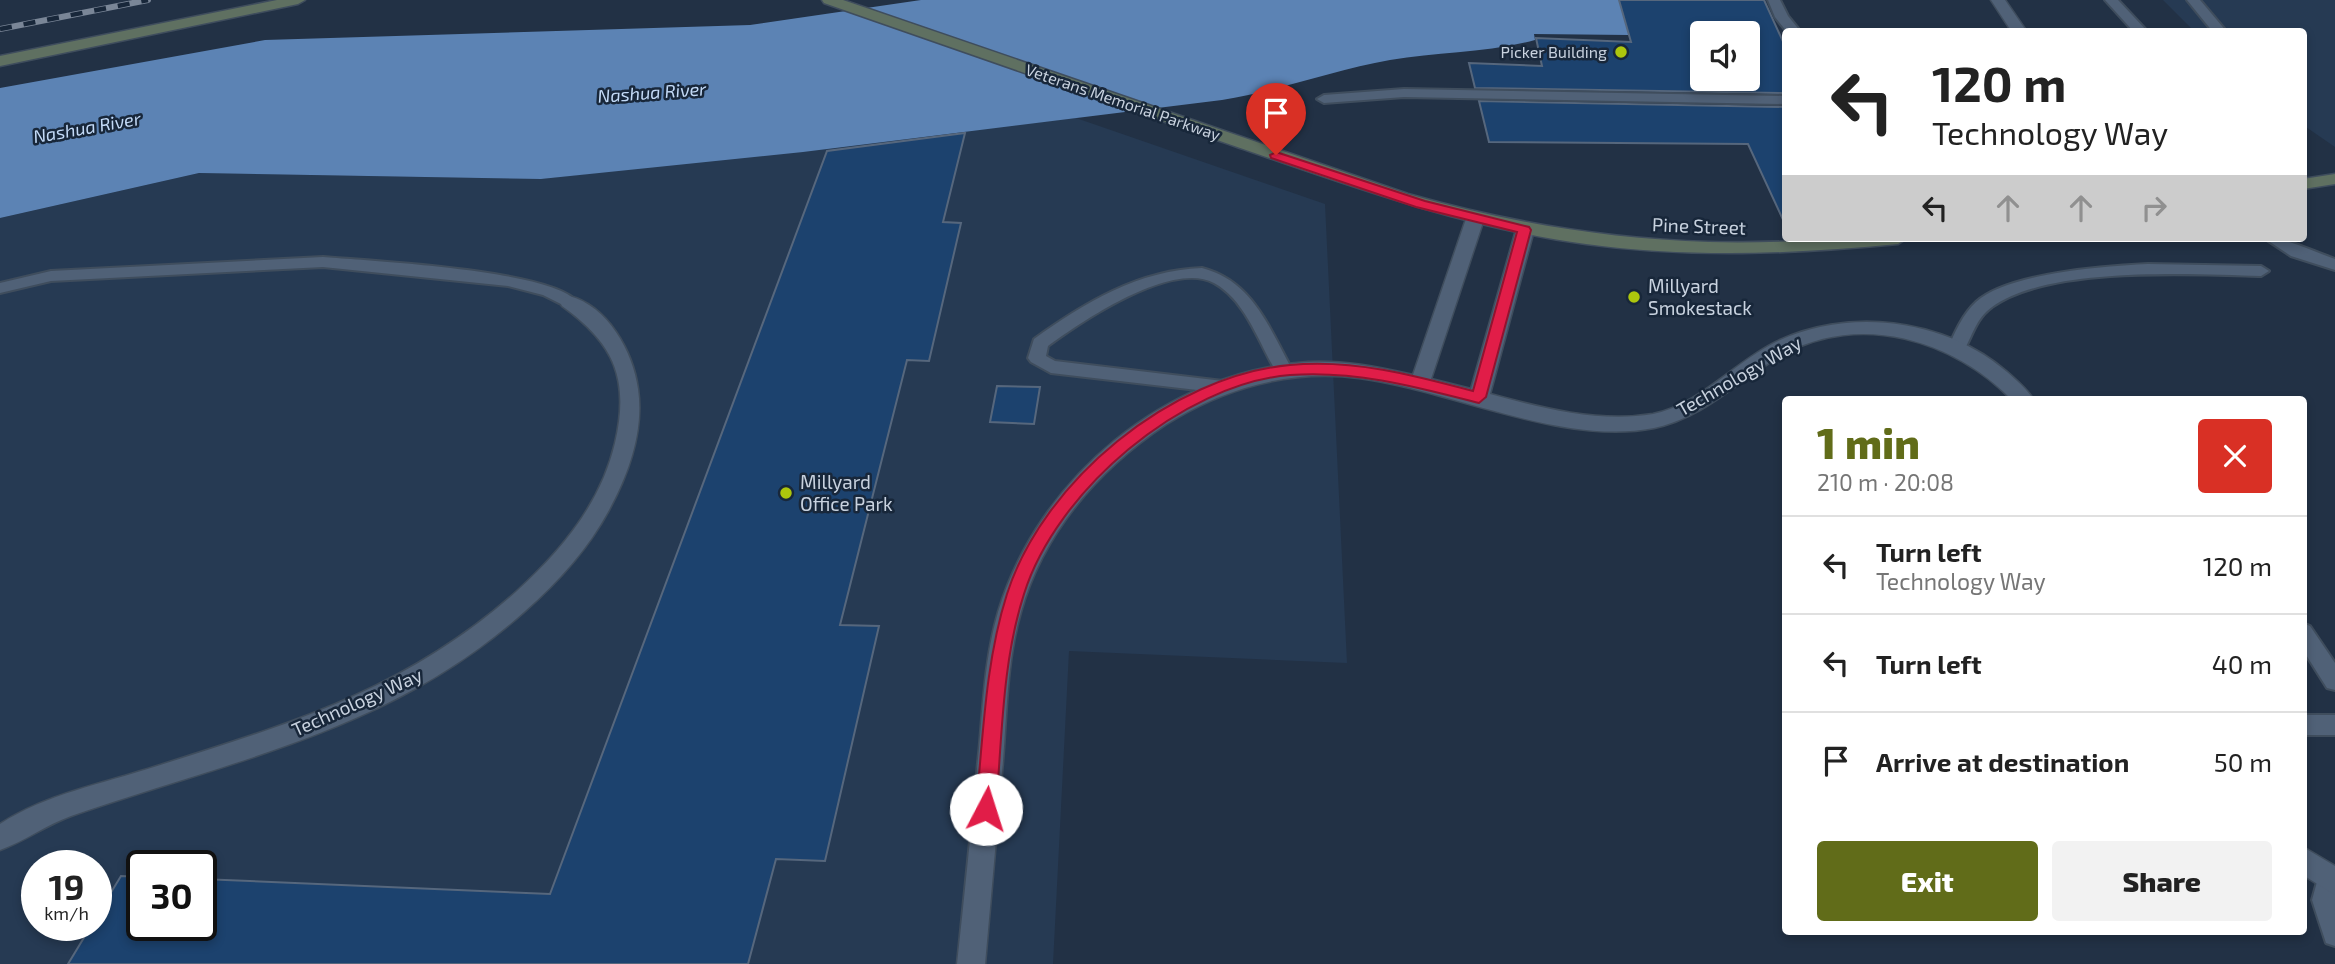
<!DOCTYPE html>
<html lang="en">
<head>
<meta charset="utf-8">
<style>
  body { margin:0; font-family:"Exo 2",sans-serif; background:#f2f2f2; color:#222; height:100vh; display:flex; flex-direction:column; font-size:26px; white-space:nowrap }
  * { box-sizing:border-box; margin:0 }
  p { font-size:23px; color:#767676 }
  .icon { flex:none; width:38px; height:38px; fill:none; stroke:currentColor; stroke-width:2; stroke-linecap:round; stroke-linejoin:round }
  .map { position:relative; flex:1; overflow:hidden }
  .side { position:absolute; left:1782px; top:396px; width:525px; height:539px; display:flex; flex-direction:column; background:#fff; border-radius:7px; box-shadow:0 4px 10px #0003 }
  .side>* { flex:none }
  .top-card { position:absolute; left:1782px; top:28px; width:525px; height:214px; border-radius:7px; box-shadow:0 4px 10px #0003; background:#fff; color:#222; overflow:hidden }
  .fabs { position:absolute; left:1690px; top:21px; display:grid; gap:14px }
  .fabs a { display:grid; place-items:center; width:70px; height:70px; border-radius:7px; background:#fff; box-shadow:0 4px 10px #0003; font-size:35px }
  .speed { position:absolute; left:21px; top:850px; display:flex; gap:14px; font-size:35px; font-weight:700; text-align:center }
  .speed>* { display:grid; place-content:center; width:91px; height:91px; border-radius:50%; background:#fff; box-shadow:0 4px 10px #0003; line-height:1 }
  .speed small { font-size:18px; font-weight:400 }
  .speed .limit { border:4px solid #111; border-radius:10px; background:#fff; color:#111 }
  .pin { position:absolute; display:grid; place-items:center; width:60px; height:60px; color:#fff; margin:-72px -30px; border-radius:50% 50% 50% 0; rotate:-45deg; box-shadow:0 0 7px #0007 }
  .pin .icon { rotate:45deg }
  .me { position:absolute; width:77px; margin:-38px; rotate:5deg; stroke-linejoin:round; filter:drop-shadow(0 0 5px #0008) }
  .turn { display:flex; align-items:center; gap:24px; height:147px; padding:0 35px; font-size:32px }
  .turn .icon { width:91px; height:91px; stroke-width:2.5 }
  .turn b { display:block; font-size:49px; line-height:60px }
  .lanes { display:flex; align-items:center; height:66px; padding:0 35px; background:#0003; justify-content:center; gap:35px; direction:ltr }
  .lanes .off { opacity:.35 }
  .round { display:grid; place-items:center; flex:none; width:74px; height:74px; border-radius:7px; background:#f2f2f2 }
  .headline { display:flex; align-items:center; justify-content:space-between; height:119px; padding:0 35px }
  h1 { font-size:42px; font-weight:800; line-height:52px; color:#616c19 }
  .button { display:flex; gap:14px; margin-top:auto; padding:14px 35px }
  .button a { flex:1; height:80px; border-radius:7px; background:#616c19; color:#fff; font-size:28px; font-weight:800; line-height:80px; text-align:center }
  .button a+a { background:#f2f2f2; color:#222 }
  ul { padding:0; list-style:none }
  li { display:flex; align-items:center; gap:21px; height:98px; padding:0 35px; border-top:2px solid #e0e0e0 }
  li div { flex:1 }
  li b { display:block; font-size:26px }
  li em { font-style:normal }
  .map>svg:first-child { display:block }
  .built { fill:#263a53; fill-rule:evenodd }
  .water { fill:#5c83b4 }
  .building { fill:#1c426e; stroke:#56677d; stroke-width:2; fill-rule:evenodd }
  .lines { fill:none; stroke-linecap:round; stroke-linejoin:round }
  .lane-casing { stroke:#3f4d5d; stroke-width:4 }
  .street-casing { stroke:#3f4d5d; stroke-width:3 }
  .secondary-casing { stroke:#3f4d5d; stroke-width:3 }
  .lane { fill:#506177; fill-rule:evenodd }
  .street { fill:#506177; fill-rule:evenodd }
  .secondary { fill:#5f7061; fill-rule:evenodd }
  .rail-casing { stroke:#7a8697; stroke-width:6 }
  .rail { stroke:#18273a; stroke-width:4.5; stroke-dasharray:12; stroke-linecap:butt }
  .route { fill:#e11d48; stroke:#92132f; stroke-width:2 }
  .poi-dot { fill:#adc60d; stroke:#18273a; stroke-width:2.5 }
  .labels { text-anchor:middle; stroke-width:5; stroke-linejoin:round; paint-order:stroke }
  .far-poi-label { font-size:16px; fill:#c8d2df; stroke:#18273a; text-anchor:end }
  .far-street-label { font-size:16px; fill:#c8d2df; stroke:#18273a }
  .far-water-label { font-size:18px; font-style:italic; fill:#c3daf7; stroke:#18273a }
  .street-label { font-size:19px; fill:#c8d2df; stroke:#18273a }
  .poi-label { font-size:19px; fill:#c8d2df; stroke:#18273a; text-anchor:start }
</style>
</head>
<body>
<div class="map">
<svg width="2335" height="964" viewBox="0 0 2335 964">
  <rect width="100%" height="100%" fill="#223145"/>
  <!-- built -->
  <path class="built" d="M2163,0H2335V147L2303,125V32L2194,31Z
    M1076,118L1325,204L1347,663L1069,651L1053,964H0V218L199,173L541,179ZM37,866H96V926H37ZM142,866H201V926H142Z"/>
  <!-- water -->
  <path class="water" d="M921,0H1619L1629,35L1534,34L1535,40C1487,53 1438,52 1390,60C1333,70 1279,91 1222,100L803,152L541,179L199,173L0,218V88L265,40L750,25Z"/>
  <!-- building -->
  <path class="building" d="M1619,0H1764L1785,46V93L1475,88L1469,63L1542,66L1536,38L1631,42ZM1703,33H1748V79H1703Z
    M1479,101L1785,107V224L1748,144L1489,142Z
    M965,133L943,222L961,223L929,361L907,360L840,625L879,626L825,861L776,859L748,964H68L91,926H96V917L121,876L142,877V926H201V879L550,894L827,151Z
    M997,386L1040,387L1034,424L990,422Z"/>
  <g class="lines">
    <!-- lane casing -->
    <g class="lane-casing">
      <path id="lane" d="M1768,0H1780L1788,16L1801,32H1787L1775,17Z
        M2105,0H2118L2148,32H2134Z
        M2187,0H2200L2227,32H2213Z
        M1404,89L1785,96V104L1404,97L1324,103L1317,99L1324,95Z
        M2264,238C2289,238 2311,251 2335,259V270L2291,256Z
        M323,257C369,261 554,270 577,302L569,308L543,295L508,286L323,267L51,281L0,293V283L51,271Z
        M2148,264L2261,266L2269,271L2261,276C2192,274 2048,266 1992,307C1976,318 1972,337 1963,352L1957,354L1948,348C1955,332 1963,314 1976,302C2008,273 2105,266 2148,264Z
        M1202,268C1253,281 1269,328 1293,371L1290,375H1278C1260,346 1246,300 1214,283C1172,260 1082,321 1048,346L1046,356L1055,361L1223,381L1229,383L1232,387L1229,391L1223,393L1051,373L1031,362L1028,358L1034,339C1084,303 1139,270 1202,268Z
        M2303,623L2310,626L2335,663V690L2327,688L2303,650Z
        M2303,715H2335V735H2303Z
        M2329,867L2335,870V946L2326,943L2312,900L2320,871Z"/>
    </g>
    <!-- street casing -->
    <g class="street-casing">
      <path id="street" d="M1991,0H2005L2027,32H2012Z
        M1475,214L1484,219L1431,379L1471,389L1516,230L1525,225L1534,230L1490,394C1541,408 1599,423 1653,414C1698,405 1732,365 1772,344C1845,306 1945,318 2007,372C2016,380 2027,389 2033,399H2011C1954,340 1860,312 1784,354C1740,378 1706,417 1654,428C1562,446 1451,390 1359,378C1291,369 1223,388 1165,425C1098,470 1043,533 1021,612C1007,660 1007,712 1003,761C997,829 991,896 985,964H957C965,892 972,820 979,748C983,703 985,656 998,612C1038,478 1167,371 1308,362C1343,360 1378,367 1413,375L1466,219Z
        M569,296C608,306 633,352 638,389C644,431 629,473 609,510C588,549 558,582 525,611C391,731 235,759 71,816C46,825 25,841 0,850V824C46,794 102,784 154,767C292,723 406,690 517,591C562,550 601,503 615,443C630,379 614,343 562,306L560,302L562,298Z
        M2303,847L2335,866V895L2303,875Z"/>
    </g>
    <!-- secondary casing -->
    <g class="secondary-casing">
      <path id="secondary" d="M277,0H305L298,4L0,66V56Z
        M822,0H843L1408,194C1507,222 1606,239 1709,242C1775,244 1841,238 1907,238L1898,244C1794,254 1690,258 1586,244C1459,227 1340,182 1220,141C1088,95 956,49 824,3Z
        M2335,174V184L2303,189V179Z"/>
    </g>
    <!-- lane -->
    <use href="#lane" class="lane"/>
    <!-- street -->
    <use href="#street" class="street"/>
    <!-- secondary -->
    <use href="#secondary" class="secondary"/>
    <!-- rail casing -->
    <g class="rail-casing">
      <path id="rail" d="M0,29L148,0"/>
    </g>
    <!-- rail -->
    <use href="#rail" class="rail"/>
  </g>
  <!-- route -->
  <path class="route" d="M1276,152L1425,201L1529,227L1531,230L1486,397L1479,403C1417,387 1355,370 1290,375C1182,384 1056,491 1024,594C1002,662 1002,738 996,809L993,816L986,818L979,816L976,809C983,738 985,663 1007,594C1043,481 1171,376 1290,365C1353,359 1413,375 1473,391L1517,232L1416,207L1271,158L1270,155Z"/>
  <!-- markers -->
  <g class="poi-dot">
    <circle cx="1621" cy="52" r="7"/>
    <circle cx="1634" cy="297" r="7"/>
    <circle cx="786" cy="493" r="7"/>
  </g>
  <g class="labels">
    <!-- far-poi labels -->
    <g class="far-poi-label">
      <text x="1607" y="58">Picker Building</text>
    </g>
    <!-- far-street labels -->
    <g class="far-street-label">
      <text transform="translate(1123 102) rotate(19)" y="6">Veterans Memorial Parkway</text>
    </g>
    <!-- far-water labels -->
    <g class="far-water-label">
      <text transform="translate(652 93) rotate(-4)" y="6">Nashua River</text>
      <text transform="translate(87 128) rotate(-10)" y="6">Nashua River</text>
    </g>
    <!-- street labels -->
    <g class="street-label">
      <text transform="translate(1699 226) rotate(2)" y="7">Pine Street</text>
      <text transform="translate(1739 376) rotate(-30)" y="7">Technology Way</text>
      <text transform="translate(357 702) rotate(-24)" y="7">Technology Way</text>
    </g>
    <!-- poi labels -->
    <g class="poi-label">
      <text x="1648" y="293">Millyard<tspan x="1648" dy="22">Smokestack</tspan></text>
      <text x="800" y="489">Millyard<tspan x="800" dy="22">Office Park</tspan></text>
    </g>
  </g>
</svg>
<div class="fabs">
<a><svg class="icon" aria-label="sound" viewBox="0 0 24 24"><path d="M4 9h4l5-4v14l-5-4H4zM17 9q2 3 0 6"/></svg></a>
</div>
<div class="speed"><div>19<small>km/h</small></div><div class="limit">30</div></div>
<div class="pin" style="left:1276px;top:155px;background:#d93025"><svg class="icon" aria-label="arrive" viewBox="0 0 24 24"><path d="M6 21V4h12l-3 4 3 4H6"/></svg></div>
<svg class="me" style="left:986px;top:809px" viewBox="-20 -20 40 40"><circle r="19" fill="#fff"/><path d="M0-13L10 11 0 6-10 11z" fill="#e11d48"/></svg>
<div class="top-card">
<div class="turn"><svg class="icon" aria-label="left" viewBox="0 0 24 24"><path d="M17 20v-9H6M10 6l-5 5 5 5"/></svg><div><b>120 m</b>Technology Way</div></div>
<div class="lanes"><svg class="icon" aria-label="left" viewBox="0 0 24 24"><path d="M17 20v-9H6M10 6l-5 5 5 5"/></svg><svg class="icon off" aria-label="ahead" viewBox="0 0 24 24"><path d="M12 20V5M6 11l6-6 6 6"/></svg><svg class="icon off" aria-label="ahead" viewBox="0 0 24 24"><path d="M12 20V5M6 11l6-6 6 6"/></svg><svg class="icon off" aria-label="right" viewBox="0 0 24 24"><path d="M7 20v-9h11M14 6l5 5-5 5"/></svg></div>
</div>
<section class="side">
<div class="headline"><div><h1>1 min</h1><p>210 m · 20:08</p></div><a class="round" style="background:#d93025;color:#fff"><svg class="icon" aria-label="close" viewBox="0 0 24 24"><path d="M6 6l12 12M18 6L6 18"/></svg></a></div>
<ul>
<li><svg class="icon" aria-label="left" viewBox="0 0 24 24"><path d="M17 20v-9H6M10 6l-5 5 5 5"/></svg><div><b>Turn left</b><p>Technology Way</p></div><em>120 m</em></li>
<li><svg class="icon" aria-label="left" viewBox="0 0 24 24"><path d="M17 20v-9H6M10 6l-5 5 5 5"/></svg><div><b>Turn left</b></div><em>40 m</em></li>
<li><svg class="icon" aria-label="arrive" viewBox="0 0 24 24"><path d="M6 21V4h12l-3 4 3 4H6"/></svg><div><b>Arrive at destination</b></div><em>50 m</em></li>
</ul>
<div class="button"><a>Exit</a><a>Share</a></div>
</section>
</div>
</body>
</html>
